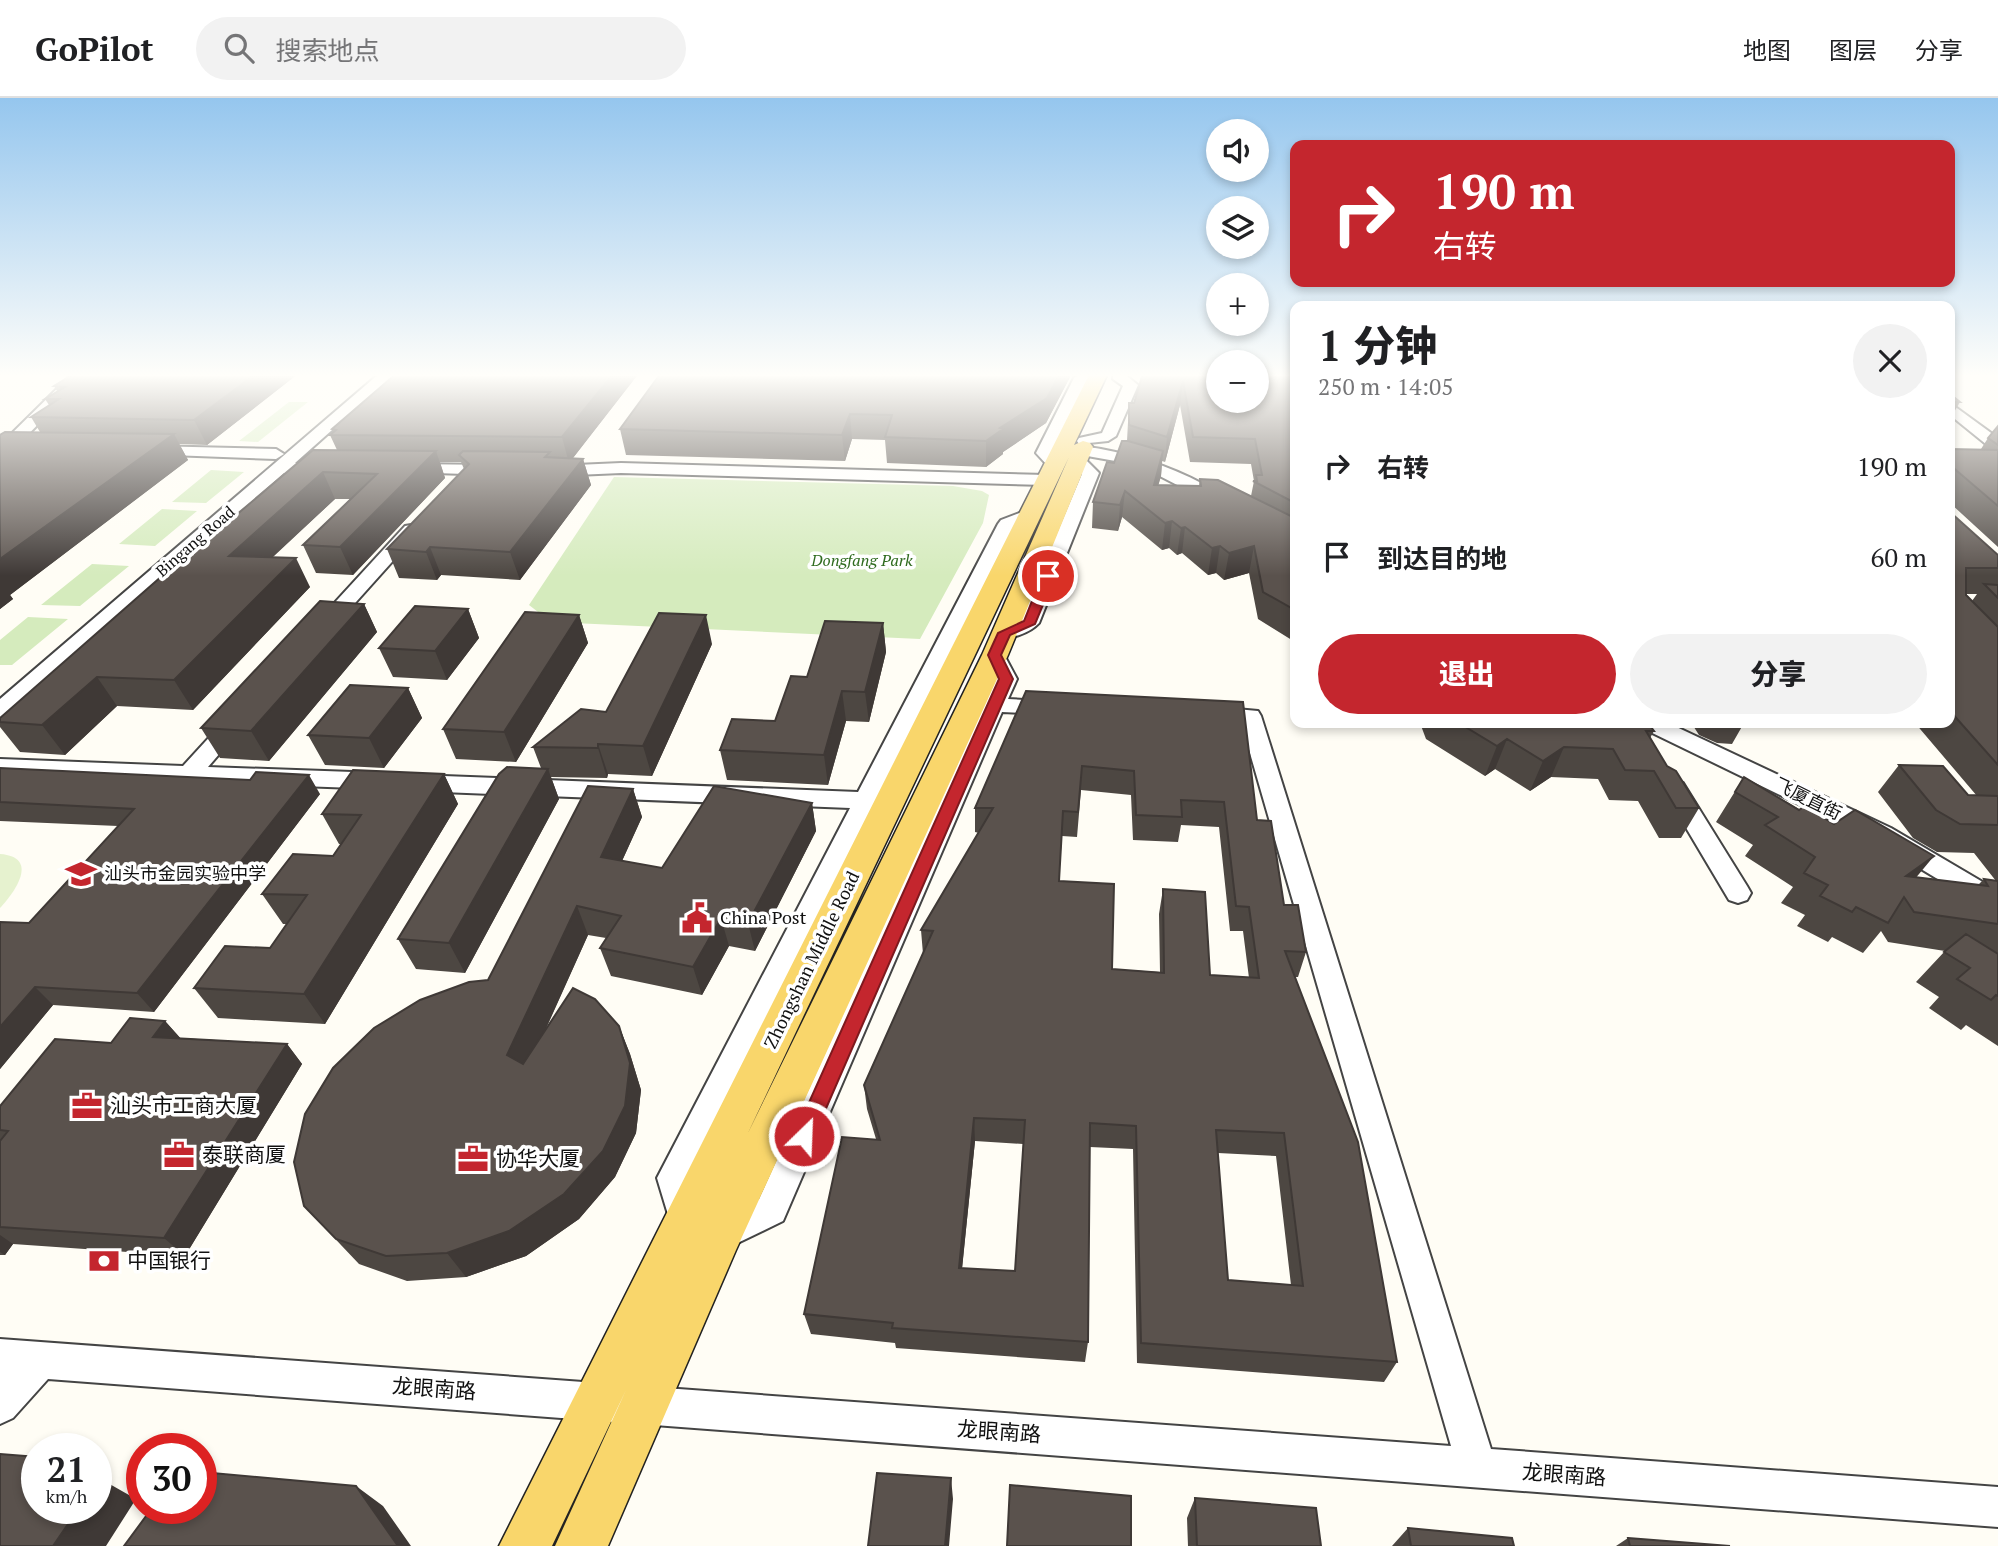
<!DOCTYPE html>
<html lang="zh">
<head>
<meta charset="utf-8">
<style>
  body { margin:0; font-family:"PT Serif","Noto Sans SC",serif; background:#f2f2f2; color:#202124; height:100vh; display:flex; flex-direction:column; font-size:26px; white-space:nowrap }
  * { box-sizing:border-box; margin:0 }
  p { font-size:23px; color:#757577 }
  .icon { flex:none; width:38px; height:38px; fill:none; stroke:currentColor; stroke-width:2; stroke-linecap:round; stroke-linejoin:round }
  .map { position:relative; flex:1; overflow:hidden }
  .side { position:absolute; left:1290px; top:203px; width:665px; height:427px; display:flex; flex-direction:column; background:#fff; border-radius:14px; box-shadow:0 4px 10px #0003 }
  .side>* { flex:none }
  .hud { position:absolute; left:1290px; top:42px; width:665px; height:147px; border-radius:14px; box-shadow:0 4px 10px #0003; background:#c4262e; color:#fff; overflow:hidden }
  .fabs { position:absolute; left:1206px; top:21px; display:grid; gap:14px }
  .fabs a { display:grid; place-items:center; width:63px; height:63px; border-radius:50%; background:#fff; box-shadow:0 4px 10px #0003; font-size:35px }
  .speed { position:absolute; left:21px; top:1335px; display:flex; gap:14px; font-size:35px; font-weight:700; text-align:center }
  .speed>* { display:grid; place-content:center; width:91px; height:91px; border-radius:50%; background:#fff; box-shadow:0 4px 10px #0003; line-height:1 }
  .speed small { font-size:18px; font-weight:400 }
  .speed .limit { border:10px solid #d22; background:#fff; color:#111 }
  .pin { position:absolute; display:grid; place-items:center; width:60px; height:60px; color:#fff; margin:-30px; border:4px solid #fff; border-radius:50%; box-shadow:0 2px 7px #0007 }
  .me { position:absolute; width:77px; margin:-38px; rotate:24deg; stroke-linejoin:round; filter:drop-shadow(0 0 5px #0008) }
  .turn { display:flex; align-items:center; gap:24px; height:147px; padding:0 28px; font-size:32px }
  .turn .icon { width:91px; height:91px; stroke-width:2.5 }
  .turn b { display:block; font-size:49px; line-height:60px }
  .round { display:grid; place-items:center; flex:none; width:74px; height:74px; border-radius:37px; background:#f2f2f2 }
  .head { display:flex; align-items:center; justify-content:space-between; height:119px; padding:0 28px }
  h1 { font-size:42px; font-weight:800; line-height:52px }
  .primary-button { display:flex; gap:14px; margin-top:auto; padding:14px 28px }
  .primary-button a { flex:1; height:80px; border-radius:42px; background:#c4262e; color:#fff; font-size:28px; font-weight:800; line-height:80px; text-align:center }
  .primary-button a+a { background:#f2f2f2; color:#202124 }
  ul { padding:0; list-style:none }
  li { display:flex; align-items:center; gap:21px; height:91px; padding:0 28px }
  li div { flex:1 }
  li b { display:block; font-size:26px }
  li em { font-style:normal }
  header { display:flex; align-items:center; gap:42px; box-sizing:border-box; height:98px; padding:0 35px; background:#fff; border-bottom:2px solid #e0e0e0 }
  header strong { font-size:33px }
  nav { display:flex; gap:38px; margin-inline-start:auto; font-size:24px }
  .search { width:490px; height:63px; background:#f2f2f2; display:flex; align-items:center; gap:18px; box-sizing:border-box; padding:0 24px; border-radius:38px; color:#757577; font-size:26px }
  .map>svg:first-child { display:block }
  .green { fill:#d5ebbd }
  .pitch { fill:#e6f2cf }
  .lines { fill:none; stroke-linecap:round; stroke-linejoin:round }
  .minor-casing { stroke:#444; stroke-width:4 }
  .major-casing { stroke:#222; stroke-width:3 }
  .minor { fill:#fff; fill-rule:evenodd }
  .major { fill:#f9d66b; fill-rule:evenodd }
  .wall { fill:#4d4742; fill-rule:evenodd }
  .shaded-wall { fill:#3f3936 }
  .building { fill:#5a524d; stroke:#3f3936; stroke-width:2; fill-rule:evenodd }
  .route { fill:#c4262e; stroke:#7f191e; stroke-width:2 }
  .labels { text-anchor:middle; stroke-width:7; stroke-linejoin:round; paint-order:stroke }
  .far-street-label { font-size:16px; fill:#111; stroke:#fff }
  .far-park-label { font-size:16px; font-style:italic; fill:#2f6b1f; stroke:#fff }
  .street-label { font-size:18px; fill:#111; stroke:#fff }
  .poi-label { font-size:18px; fill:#111; stroke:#fff; text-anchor:start }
  .near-poi-label { font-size:21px; fill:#111; stroke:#fff; text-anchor:start }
  .near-street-label { font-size:21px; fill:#111; stroke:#fff }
</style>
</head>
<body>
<header>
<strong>GoPilot</strong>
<div class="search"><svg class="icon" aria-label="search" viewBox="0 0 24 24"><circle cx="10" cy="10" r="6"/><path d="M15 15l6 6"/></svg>搜索地点</div>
<nav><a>地图</a><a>图层</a><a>分享</a></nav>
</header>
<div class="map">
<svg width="1998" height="1448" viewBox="0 0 1998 1448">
  <rect width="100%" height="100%" fill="#fffdf5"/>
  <!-- green -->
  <path class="green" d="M289,304H308L258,344L239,343Z
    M211,372L244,374L206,405L172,404Z
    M614,379L953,388L982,393L989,397L983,425L920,541L551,524L529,507Z
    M162,411L197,413L155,448L119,446Z
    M92,466L129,468L80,508L41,507Z
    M28,519L68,521L12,567H0V542Z"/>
  <!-- pitch -->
  <path class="pitch" d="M0,756C40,759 15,794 0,810Z"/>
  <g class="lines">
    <!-- minor casing -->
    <g class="minor-casing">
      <path id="minor" d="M73,275H88L12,353L0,357V347Z
        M380,275H396L295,365L331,367L333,370L331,373L284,375L8,617L0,619V601Z
        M1082,275H1104L1087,283L1052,354L1062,365L1060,368H1048L1036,355L1074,280Z
        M1113,275H1123L1138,287L1116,338L1108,343L1079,346L1077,343L1079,340L1102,335L1123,288L1113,281Z
        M1950,305L1998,340V353L1992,351L1950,317Z
        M150,348L276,351L284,356L276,361L144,356L142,353Z
        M1082,348C1126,354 1166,366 1205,387C1214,392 1226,396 1233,404L1230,408H1218L1150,373L1121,364L1076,356L1074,353Z
        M1078,358L1084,360L1099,375L1039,525C1030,535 1010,542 997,539L994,535L997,531L1021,521L1082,376L1070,363Z
        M621,365L1046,377L1054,382L1046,387L621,375L553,378L545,373L553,368Z
        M410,366L496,367L504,372L496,377L404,374L402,371L404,368Z
        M1030,411L1039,416L1014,429L690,1081L702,1122L697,1133L685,1138L673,1133L657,1080L850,710L417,693L409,691L405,685L409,679L417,677L858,694L998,426L1001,422Z
        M411,427L417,428L420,432L417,436L330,533H316L313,529L316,525L405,428Z
        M995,551L1002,553L1017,581L1008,601L1060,604L1063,609L1060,614L1052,616L1002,614L783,1123L721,1153L709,1149L704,1137L709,1125L759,1101L995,581L985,557L988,553Z
        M1214,609L1258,613L1261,618L1491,1351L1998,1389V1429L48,1281L13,1320L0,1326V1241L1451,1348L1241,624L1206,621L1203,616L1206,611Z
        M234,619L242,621L245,626L208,669L381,675L389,677L393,683L389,689L381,691L0,677V661L183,668L226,621Z
        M1639,625H1668L1891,730L1998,793V815L1989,812L1873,742L1642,630Z
        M1675,683L1683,685L1747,788L1751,795L1747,802L1738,805L1729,802L1663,691L1667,685Z"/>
    </g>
    <!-- major casing -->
    <g class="major-casing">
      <path id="major" d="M1090,275H1108L1074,347L1083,343L1090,345L1093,349L1008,557L736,1152L608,1448H555L626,1292L552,1448H499ZM1069,359L982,557L747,1037Z"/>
    </g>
    <!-- minor -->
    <use href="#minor" class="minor"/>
    <!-- major -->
    <use href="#major" class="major"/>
  </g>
  <!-- wall -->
  <path class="wall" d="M299,275L207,347L179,346L188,362L10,497L13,501L0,511V337L40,334L31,319L49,307L45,301L57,293L54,288Z
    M397,275H639L573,360L583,361L591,387L520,482L441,477L437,482L399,480L387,451L464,371L461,364H440L445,380L353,477L316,475L303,447L350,401H335L272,459L310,489L193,612L117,608L65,657L20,654L0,629V620L190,456L337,352L330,337L333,334L332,331Z
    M661,275H1070V279L1046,325L1003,354V356L986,369L887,365L885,342L852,341L845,363L626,357L620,331Z
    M1143,275H1295V544L1258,521L1249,475L1224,482L1216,475L1208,477L1182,455L1177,457L1169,450L1162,452L1122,419L1118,433L1092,430L1093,404L1127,343L1129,305H1134ZM1180,307L1190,364L1251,366L1254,383L1251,398L1200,381L1199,388L1158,387L1161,378L1162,363L1165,364Z
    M1950,296L1960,304L1950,321Z
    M1998,328V449L1950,405V351H1981L1988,340Z
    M1950,414L1998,457V948L1966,927L1961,932L1929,910L1939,899L1916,884L1945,853L1888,844L1881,833L1863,855L1832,839L1828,844L1797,828L1805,817L1781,805L1793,789L1745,758L1753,747L1716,724L1744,679L1916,779L1978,787L1984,781L1996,783L1974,755L1937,754L1913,740L1878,694L1899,667L1968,697L1977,698L1915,625H1950ZM1966,496H1977L1972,503Z
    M364,506L377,534L269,663L220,660L201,630Z
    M468,511L479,540L447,582L393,579L379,550Z
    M579,517L588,545L516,664L456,661L443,631Z
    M883,525L886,554L869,624L846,623L828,687L727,682L720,652L775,623L807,579Z
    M712,546L652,678L608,676L607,680L551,679L559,701L465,875L416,871L398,841L541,670L533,649L606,614Z
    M408,590L422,620L384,670L325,667L308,637Z
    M1026,593L1257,722L1284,807L1306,854L1298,879H1295L1397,1264L1384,1284L1137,1265L1133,1051L1090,1049L1088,1244L1085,1264L896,1250L895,1245L811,1236L804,1216L876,1041L867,1011L864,987L923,856L921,832L979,735L975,734V710ZM1081,692L1131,697L1133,742L1178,744L1181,727L1219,729L1230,833H1243L1249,880L1210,877L1163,791L1159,816L1160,874L1112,871L1059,783L1062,738L1077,739ZM975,1043L1023,1046L1015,1173L962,1170ZM1218,1055L1276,1058L1291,1187L1228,1182Z
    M1420,625H1648L1654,633L1650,640L1667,668L1699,710L1681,740H1659L1638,703L1609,702L1598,681L1551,679L1530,693L1495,671L1485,678L1426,641Z
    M1676,625H1744L1732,646L1717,645L1699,637L1692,626Z
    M0,670L320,696L154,914L53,907L0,971V824L29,825L118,728L0,723Z
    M444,676L458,706L325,926L218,920L194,890L270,850L287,826H283L262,796L333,758L341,746H339L322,716Z
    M633,691L642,719L622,763L662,770L812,705L816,733L755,853L729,848L702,897L611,878L600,850L606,840L588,837L545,933L619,928L630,956L641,992L636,1035L615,1079L579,1121L526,1158L466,1179L407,1183L359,1166L304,1108L488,882Z
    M165,923L180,940L287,946L302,966L185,1158L13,1146L5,1157H0V1008L111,945Z
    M1195,1400L1321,1448H1188L1187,1420Z
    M1408,1430L1514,1448H1392Z
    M1628,1440L1730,1448H1616Z"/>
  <!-- shaded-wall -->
  <path class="shaded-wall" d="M257,275H299L207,347L194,322Z
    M614,275H639L569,365L562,339Z
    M1060,275H1070V279L1046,325L1003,354V356L986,369V343Z
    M1183,283L1180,307L1165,364L1167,339Z
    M850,316L852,341L845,363L842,337Z
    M174,336L188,362L10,497L13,501L0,511V461Z
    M436,353L445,380L353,477L340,449Z
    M1163,353L1161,378L1151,413L1154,387Z
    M583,361L591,387L520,482L510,454Z
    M323,374L335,401L244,486L229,458Z
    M1125,393L1122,419L1118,433L1120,407Z
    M1172,423L1169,450L1162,452L1165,425Z
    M1185,429L1182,455L1177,457L1181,430Z
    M1220,448L1216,475L1208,477L1212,450Z
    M1254,448L1249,475L1224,482L1229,455Z
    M430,449L441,477L437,482L426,454Z
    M296,460L310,489L193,612L174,582Z
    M364,506L377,534L269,663L251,633Z
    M468,511L479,540L447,582L435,553Z
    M579,517L588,545L516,664L504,634Z
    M706,517L712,546L652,678L643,648Z
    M883,525L886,554L869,624L865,594Z
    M97,579L117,608L65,657L42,627Z
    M408,590L422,620L384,670L369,640Z
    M842,593L846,623L828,687L824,657Z
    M1507,641L1495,671L1485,678L1497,648Z
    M598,646L608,676L607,680L598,650Z
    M1564,649L1551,679L1530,693L1543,663Z
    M548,671L559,701L465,875L449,845Z
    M444,676L458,706L325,926L304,896Z
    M309,677L320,696L154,914L137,895Z
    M633,691L642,719L611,787L601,759Z
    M812,705L816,733L755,853L748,825Z
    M1934,758L1909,788L1906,778Z
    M577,808L588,837L521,985L507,957Z
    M721,820L729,848L702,897L693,869Z
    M35,889L53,907L0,971V929Z
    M165,923L183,943L153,939Z
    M619,928L630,956L641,992L636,1035L615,1079L579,1121L526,1158L466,1179L447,1155Z
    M287,946L302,966L185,1158L164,1140Z
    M974,1020L975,1043L960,1191L959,1170Z
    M0,1137L13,1146L5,1157L0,1154Z
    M99,1380L136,1401L106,1448H53L79,1410H96V1384Z
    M951,1380L953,1401L949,1448H945Z
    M356,1388L383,1408L411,1448H398Z"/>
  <!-- building -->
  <path class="building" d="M75,275H257L194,322L31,319L59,301H45L65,289L54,288Z
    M397,275H614L562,339L330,337L336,332L332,331Z
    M661,275H1060L1047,300L1000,330L1003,331L986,343L885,339L892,317L850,316L842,337L620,331Z
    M1143,275H1218V303H1256V275H1295V405L1253,383H1257L1256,377H1262L1255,341L1193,339L1183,283L1167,339L1129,327V305H1134Z
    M1950,296L1960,304H1950Z
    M1998,328V347L1988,340Z
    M5,334L174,336L0,461V337Z
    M1122,343H1128L1163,353L1154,387L1201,388L1200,381L1218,382L1295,420V512L1263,494L1254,448L1229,455L1220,448L1212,450L1185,429L1181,430L1172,423L1165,425L1125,393L1120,407L1093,404L1107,364L1114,365Z
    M1950,351L1998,352V408L1950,367Z
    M313,352L436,353L340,449L303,447L377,376L323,374L229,458L296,460L174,582L97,579L42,627L0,624V620L187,456H190Z
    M463,353L550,354L545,359L583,361L510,454L430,449L426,454L387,451L469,366L459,357Z
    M1950,414L1998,457V470H1966V497L1998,529V667L1950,613Z
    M1984,486L1998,487V500Z
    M320,503L364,506L251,633L201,630Z
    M415,508L468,511L435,553L379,550Z
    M525,514L579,517L504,634L443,631Z
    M659,515L706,517L643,648L598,646V650L533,649L581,611L606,614Z
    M825,523L883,525L865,594L842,593L824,657L720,652L732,621L775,623L791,578L807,579Z
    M350,587L408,590L369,640L308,637Z
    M1026,593L1243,604L1257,722L1271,723L1284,807H1298L1306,854L1285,853L1358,1044L1397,1264L1141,1245L1136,1028L1090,1025L1088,1244L892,1230L893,1225L804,1216L842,1039L880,1042L864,987L933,833L921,832L993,710H975ZM1082,668L1134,673L1136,717L1182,719L1181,702L1224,704L1236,808L1249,809L1259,880L1210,877L1205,794L1163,791L1164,875L1112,871L1114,786L1059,783L1063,713L1078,714ZM974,1020L1025,1022L1015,1173L959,1170ZM1216,1032L1284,1035L1303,1188L1228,1182Z
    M1459,625H1648L1654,633H1646L1667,668L1676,673L1699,710H1676L1654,673L1625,672L1613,651L1564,649L1543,663L1507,641L1497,648Z
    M1899,667L1943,668L1968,697L1998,698V727L1960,726L1936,712Z
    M507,669L548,671L449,845L398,841L499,676Z
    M0,670L250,682L256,674L309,677L137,895L35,889L0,929V824L29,825L134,711L0,704Z
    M353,672L444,676L304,896L194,890L225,848L270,850L307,797L262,796L293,756L333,758L361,717L322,716Z
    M1744,679L1799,712L1805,708L1834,726L1855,712L1934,758L1906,778L1988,788L1984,781L1998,783V826L1914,814L1904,799L1888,825L1856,809L1852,814L1820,798L1828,787L1804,775L1815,759L1765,727L1778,719L1735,694Z
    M588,688L633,691L601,759L662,770L714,688L812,705L748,825L721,820L693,869L600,850L621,818L577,808L507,957L523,966L573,890L595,901L619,928L630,965L625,1008L603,1053L564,1096L509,1133L447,1155L386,1158L336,1141L304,1108L294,1064L305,1016L333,970L374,930L420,902L469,884L488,882Z
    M1966,836L1998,856V898L1996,897L1991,902L1957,881L1970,870L1944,854Z
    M130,920L165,923L153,939L287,946L164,1140L0,1129V1043L8,1033L0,1032V1008L55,941L111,945Z
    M0,1356L37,1359V1410H79L53,1448H0Z
    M201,1374L356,1388L398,1448H124L152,1410H201Z
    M877,1375L951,1380L945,1448H868Z
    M1010,1387L1131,1398V1448H1007Z
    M1195,1400L1316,1410L1321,1448H1197Z
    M1408,1430L1512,1440L1514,1448H1411Z
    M1628,1440L1730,1448H1630Z"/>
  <!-- sky -->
  <linearGradient id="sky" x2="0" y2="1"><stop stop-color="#95c6ee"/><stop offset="0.58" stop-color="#fffefa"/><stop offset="1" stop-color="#fffefa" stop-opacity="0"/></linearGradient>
  <rect width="1998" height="478" fill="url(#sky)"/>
  <!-- route -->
  <path class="route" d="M1048,475L1055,478L1035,526L1010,537L1001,557L1013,581L814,1038L811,1044L804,1047L797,1044L794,1038L999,581L988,557L998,535L1024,523L1042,478Z"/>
  <!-- icons -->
  <defs>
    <g id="school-bare" transform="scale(2.415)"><path d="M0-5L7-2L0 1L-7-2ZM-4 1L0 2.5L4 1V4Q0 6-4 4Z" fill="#c4262e" stroke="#fff" stroke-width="2.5" paint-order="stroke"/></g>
    <g id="civic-bare" transform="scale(2.415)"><path d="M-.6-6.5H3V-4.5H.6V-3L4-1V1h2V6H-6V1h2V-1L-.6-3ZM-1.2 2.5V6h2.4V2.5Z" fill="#c4262e" stroke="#fff" stroke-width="2.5" paint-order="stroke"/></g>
    <g id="office-bare" transform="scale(2.415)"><path d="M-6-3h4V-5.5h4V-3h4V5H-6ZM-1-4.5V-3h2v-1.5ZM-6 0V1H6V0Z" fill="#c4262e" stroke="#fff" stroke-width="2.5" paint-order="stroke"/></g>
    <g id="bank-bare" transform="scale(2.415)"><path d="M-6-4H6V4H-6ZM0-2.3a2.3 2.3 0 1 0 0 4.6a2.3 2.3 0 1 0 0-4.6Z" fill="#c4262e" stroke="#fff" stroke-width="2.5" paint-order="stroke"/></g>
  </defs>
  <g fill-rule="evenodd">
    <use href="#school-bare" x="81" y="776"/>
    <use href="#civic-bare" x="697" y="820"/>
    <use href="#office-bare" x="87" y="1008"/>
    <use href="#office-bare" x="179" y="1057"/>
    <use href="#office-bare" x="473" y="1061"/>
    <use href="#bank-bare" x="104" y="1163"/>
  </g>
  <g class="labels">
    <!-- far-street labels -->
    <g class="far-street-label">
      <text transform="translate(195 443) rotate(-41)" y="6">Bingang Road</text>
    </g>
    <!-- far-park labels -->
    <g class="far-park-label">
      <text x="862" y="468">Dongfang Park</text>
    </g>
    <!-- street labels -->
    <g class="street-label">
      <text transform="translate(1808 701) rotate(26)" y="6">飞厦直街</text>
      <text transform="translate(812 862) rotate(-64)" y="6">Zhongshan Middle Road</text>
    </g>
    <!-- poi labels -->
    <g class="poi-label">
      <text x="104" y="782">汕头市金园实验中学</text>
      <text x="720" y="826">China Post</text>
    </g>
    <!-- near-poi labels -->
    <g class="near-poi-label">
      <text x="110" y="1015">汕头市工商大厦</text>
      <text x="202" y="1064">泰联商厦</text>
      <text x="496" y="1068">协华大厦</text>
      <text x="127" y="1170">中国银行</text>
    </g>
    <!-- near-street labels -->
    <g class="near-street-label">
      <text transform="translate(434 1291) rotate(4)" y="7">龙眼南路</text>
      <text transform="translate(999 1334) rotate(4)" y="7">龙眼南路</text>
      <text transform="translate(1564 1377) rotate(4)" y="7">龙眼南路</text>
    </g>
  </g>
</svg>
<div class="fabs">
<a><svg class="icon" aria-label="sound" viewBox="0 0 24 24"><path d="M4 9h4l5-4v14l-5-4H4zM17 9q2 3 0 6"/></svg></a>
<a><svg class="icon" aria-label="layers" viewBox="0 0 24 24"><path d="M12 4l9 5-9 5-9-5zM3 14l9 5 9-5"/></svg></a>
<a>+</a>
<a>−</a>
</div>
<div class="speed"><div>21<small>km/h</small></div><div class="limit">30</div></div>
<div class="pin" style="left:1048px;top:478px;background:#d93025"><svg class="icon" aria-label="arrive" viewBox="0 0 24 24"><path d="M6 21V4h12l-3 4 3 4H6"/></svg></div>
<svg class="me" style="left:804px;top:1038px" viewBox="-20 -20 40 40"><circle r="17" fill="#c4262e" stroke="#fff" stroke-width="3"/><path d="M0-11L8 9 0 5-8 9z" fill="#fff"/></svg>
<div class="hud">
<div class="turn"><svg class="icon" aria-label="right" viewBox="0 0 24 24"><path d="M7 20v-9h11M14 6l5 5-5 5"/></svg><div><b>190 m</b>右转</div></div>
</div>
<section class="side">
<div class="head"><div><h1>1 分钟</h1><p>250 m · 14:05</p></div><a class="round"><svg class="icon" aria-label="close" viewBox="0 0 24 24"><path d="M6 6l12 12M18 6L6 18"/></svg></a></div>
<ul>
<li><svg class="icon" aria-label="right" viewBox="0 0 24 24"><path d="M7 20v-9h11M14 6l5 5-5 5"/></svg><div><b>右转</b></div><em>190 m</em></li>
<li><svg class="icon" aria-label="arrive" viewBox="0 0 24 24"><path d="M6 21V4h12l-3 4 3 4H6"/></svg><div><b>到达目的地</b></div><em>60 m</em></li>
</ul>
<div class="primary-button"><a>退出</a><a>分享</a></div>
</section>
</div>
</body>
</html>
